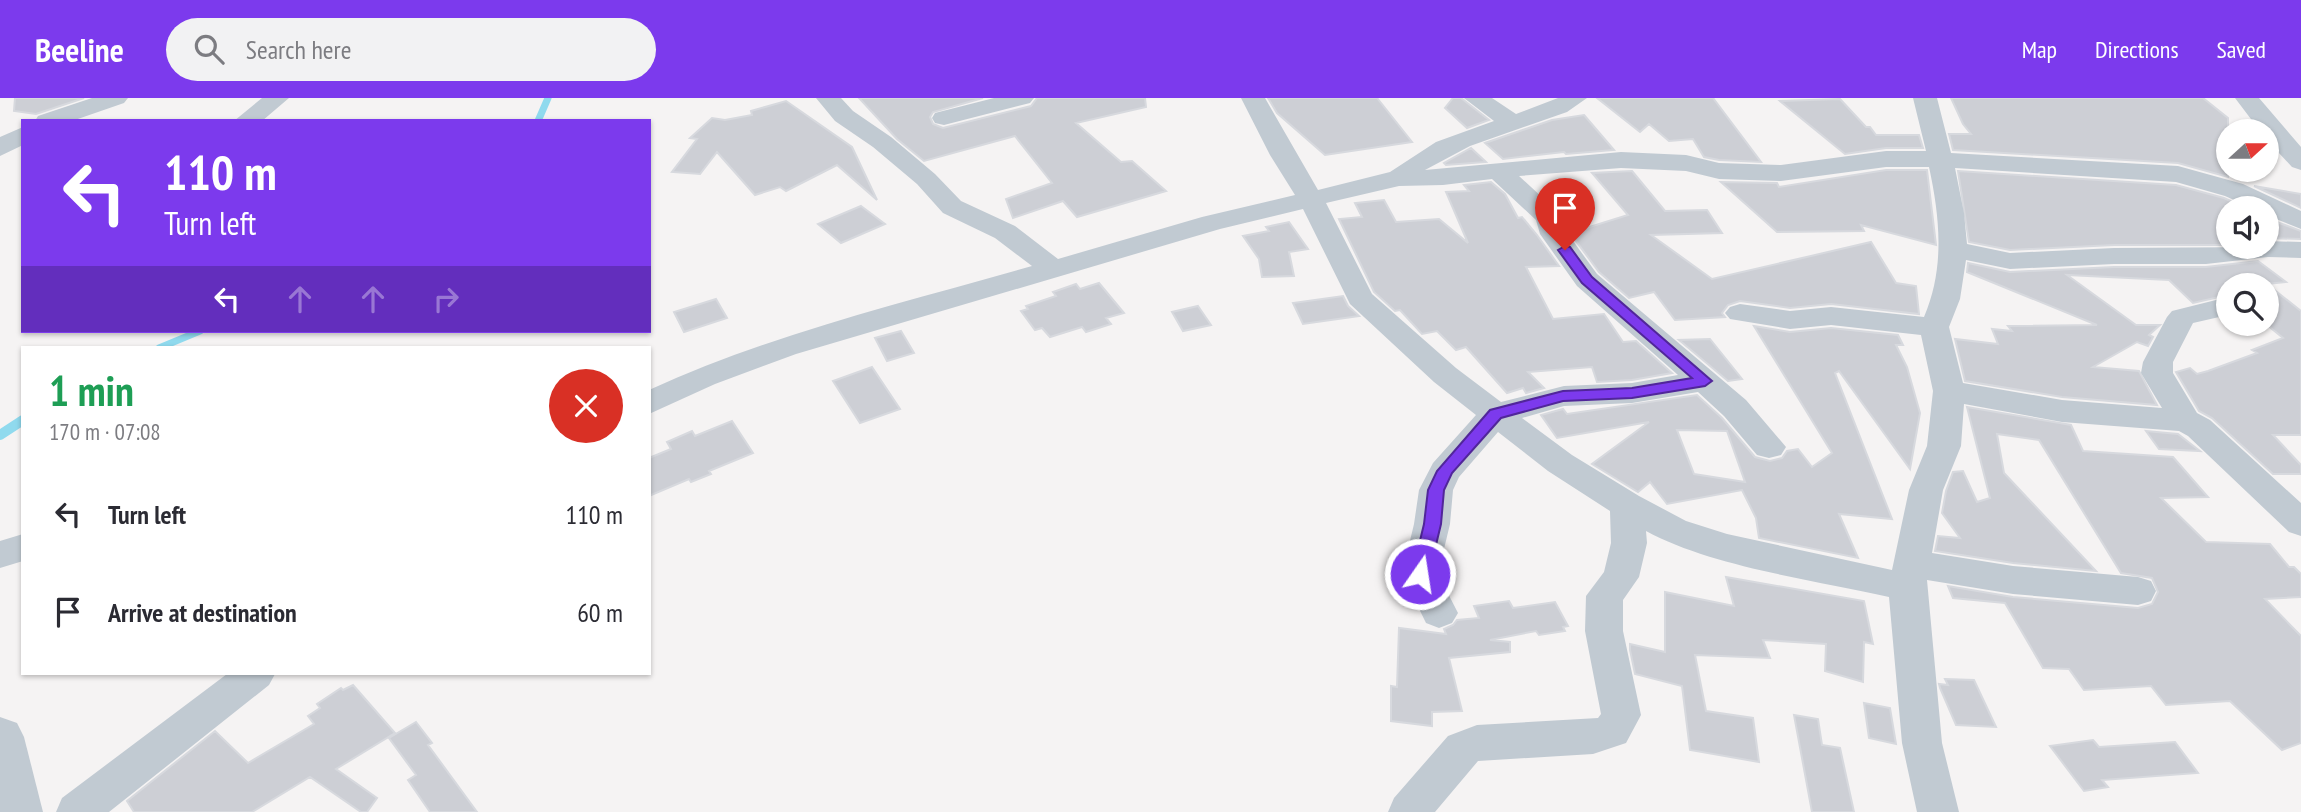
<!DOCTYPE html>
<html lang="en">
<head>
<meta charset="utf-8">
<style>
  body { margin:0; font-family:"PT Sans Narrow",sans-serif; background:#f2f2f3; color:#2b2b33; height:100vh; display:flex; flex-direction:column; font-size:26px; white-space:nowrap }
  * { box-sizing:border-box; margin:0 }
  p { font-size:23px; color:#7c7c81 }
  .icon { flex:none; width:38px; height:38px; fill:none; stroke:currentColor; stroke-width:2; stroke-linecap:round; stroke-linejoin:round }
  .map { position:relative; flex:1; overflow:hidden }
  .drawer { position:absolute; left:21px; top:248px; width:630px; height:329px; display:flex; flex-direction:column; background:#fff; border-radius:0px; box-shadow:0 2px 5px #0004 }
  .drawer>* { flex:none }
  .top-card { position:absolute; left:21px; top:21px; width:630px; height:214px; border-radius:0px; box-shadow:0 2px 5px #0004; background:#7c3aed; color:#fff; overflow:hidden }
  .needle { width:46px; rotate:69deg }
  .tools { position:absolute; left:2216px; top:21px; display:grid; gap:14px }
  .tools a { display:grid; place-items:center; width:63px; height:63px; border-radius:50%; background:#fff; box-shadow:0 2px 5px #0004; font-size:35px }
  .pin { position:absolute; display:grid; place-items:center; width:60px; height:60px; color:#fff; margin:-72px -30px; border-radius:50% 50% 50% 0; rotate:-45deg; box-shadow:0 0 7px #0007 }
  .pin .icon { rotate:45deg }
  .me { position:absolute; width:77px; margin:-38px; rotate:13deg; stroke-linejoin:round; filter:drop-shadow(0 0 5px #0008) }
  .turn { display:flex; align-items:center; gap:24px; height:147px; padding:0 28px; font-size:32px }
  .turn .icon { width:91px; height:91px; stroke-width:2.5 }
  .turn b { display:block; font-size:49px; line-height:60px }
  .lanes { display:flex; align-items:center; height:66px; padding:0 28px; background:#0003; justify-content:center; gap:35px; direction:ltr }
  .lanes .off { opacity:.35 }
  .round { display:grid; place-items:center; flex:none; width:74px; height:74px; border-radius:37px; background:#f2f2f3 }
  .summary { display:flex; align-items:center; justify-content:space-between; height:119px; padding:0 28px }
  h1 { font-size:42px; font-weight:700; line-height:52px; color:#1e9e55 }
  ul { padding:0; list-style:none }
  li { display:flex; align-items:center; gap:21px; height:98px; padding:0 28px }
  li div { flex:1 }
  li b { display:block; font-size:26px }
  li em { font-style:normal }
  header { display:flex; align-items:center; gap:42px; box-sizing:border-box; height:98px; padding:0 35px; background:#7c3aed; color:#fff }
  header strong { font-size:33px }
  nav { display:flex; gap:38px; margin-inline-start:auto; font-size:24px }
  .search { width:490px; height:63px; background:#f2f2f3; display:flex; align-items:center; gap:18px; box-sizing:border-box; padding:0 24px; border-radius:38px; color:#7c7c81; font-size:26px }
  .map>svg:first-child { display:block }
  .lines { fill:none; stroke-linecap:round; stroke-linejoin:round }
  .stream-far1 { stroke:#90daee; stroke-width:7 }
  .stream { stroke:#90daee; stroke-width:10 }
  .building { fill:#cdcfd5; stroke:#d7d9de; stroke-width:2; fill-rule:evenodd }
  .minor { fill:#c1cad2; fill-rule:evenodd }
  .tertiary { fill:#c1cad2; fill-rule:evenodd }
  .route { fill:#7c3aed; stroke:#51269a; stroke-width:2 }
</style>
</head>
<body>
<header>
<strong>Beeline</strong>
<div class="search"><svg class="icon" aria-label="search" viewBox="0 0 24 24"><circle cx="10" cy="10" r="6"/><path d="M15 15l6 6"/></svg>Search here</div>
<nav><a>Map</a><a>Directions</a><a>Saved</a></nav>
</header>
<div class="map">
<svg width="2301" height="714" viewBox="0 0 2301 714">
  <rect width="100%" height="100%" fill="#f5f3f3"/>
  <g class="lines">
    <!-- stream-far1 -->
    <path class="stream-far1" d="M538,23L548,0
      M159,250L200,233"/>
    <!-- stream -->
    <path class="stream" d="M0,337L23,322"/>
  </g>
  <!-- building -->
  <path class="building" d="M15,0H84L36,16L14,13Z
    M859,0H983L933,14L930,19L933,26L943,30L1031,8L1037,0H1145L1146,9L1076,25L1121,64L1132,63L1166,93L1077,119L1063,103L1013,120L1006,101L1052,85L1015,38L924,63L897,41Z
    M1268,0H1377L1412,44L1325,57L1277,15Z
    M1453,0H1461L1489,22L1467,30L1445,10Z
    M1597,0H1713L1761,64L1719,62L1704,59L1693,41L1669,43L1649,26L1640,34Z
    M1951,0H2203L2228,20V79L2178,65L1953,52L1949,36H1971L1963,26Z
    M1840,1L1866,29H1870L1876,37H1919L1923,50H1886L1845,56L1780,3Z
    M786,3L852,49L877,102L837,67L786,93L780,89L755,97L717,54L700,76L672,74L697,41L690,40L712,20L725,22L752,17L751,13Z
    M1584,17L1614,52L1566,56L1564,54L1503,61L1485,45L1552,22Z
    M1471,50L1486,64L1446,67L1444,65Z
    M1886,72H1927L1936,147L1861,127L1864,133L1777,134L1721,84L1777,85L1779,89Z
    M1632,73L1665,113L1707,112L1722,135L1651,137L1712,181L1871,144L1896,185L1916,188L1919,216L1831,206L1790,210L1740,203L1728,207L1722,215L1725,219L1675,222L1654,194L1629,200L1599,174L1570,135L1628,117L1592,75Z
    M1958,73L2176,87L2224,100L2246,110H2228V147H2114L2010,152L1969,144Z
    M1491,84L1505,96L1518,120L1522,119L1537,137L1559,168L1526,169L1553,221L1604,216L1623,244L1636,243L1672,275L1632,282L1597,284L1592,269L1528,274L1544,290L1526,295L1523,290L1507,295L1466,249L1456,252L1437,233L1422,236L1400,212L1395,213L1374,194L1339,121L1362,119L1355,105L1384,102L1396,124L1439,121L1468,145L1446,94L1469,93L1464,87Z
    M2254,88L2301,96V110Z
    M861,108L885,126L841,145L818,126Z
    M2266,120L2301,133V141L2266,140Z
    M1289,124L1308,151L1289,154L1294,178L1262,179L1259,161L1243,138L1269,133L1266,129Z
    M2258,163L2286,184L2267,186L2301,213V337H2273L2301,367V376H2273L2212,320L2199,313L2176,274L2190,270L2197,276L2208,273L2257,255L2252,252L2283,240L2266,226V187H2228V197L2193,205L2169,182L2067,177L2136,227H2160L2149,237L2153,239L2148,248L2137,244L2093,269L2139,273L2157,307L2062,299L1965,283L1955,241L1998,246L1992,231L2012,233L2008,228L2097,227L1967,174L1968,165L2010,174L2114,169H2206Z
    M1099,185L1124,215L1106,220L1111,226L1086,234L1082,229L1050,239L1042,230L1035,232L1021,213L1028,211L1026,208L1056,198L1053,194L1076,186L1080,191Z
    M1343,198L1348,208L1359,218L1303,226L1293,205Z
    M716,201L727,220L684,234L674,214Z
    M1198,208L1211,227L1183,233L1172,214Z
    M1754,228L1790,234L1831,230L1898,237L1903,247H1896L1907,269L1920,315L1910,371L1839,273L1835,275L1892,421L1839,416L1858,460L1759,440L1756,420L1742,392L1667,406L1650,384L1638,394L1592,366L1649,324L1557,340L1541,317L1563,311L1567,316L1697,297L1722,320L1755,359L1770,363L1782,360L1787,353L1798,351L1812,369L1832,355ZM1677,332L1727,333L1745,384L1694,376Z
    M901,233L914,255L887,263L875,240Z
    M1710,241L1742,281L1728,283L1679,242Z
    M872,269L900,311L860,325L833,283Z
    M1967,309L2071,327L2083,353L2173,359L2208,399L2161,400L2206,444L2270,446L2289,469H2294L2301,476V499L2265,501L2301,538V645L2282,652L2230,603L2166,607L2151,588L2084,592L2069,571L2043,570L2005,505L1953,500L1948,488L2013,499L2138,510L2152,506L2158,494L2152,480L2121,475L2039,342L1997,336L2004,375L2096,473L2013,465L1935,453L1938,438L1960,440L1942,415L1946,393L1953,374L1963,373L1977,404L1990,400Z
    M732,323L753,355L709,373L711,376L691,384L689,381L649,398V360L671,351L667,344L692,333L695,338Z
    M2146,333L2178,336L2200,353L2159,351Z
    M1726,479L1864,503L1873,546L1864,544L1863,584L1825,573L1826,546L1763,542L1770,560L1695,557L1706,613L1753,620L1759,664L1690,652L1682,588L1635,576L1630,552V546L1665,554V494L1734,508Z
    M1509,503L1513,510L1555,504L1568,528L1563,529L1565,533L1539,537L1536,533L1490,542L1510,544V554L1449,560L1462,613L1432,614V628L1391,623V588L1397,589L1399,530L1446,536L1444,531L1453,527L1457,522L1479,520L1474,508Z
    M1945,581L1974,582L1996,629L1956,627L1940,590L1939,586L1948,587Z
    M353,587L395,635L336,671L377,700L367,714H361L310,679L252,714H134L127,703L215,633L248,665L314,626L308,618L320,610L317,606L341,590L343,592Z
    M1864,605L1890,610L1896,646L1869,640Z
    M1794,617L1818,621L1822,647L1840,650L1854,714H1812Z
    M416,624L432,645L428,647L477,714H430L408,682L416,677L389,640Z
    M2093,642L2099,649L2175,644L2198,675L2102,682L2108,689L2084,693L2050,648Z"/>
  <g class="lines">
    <!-- minor -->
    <path class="minor" d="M92,0H128L124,5L72,23H35L38,18Z
      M262,0H289L262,23H234Z
      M816,0H841L853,13L891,39L935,76L961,103L1015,128L1058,161L1202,119L1295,97L1270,57L1241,0H1265L1318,92L1390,74L1436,44L1494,23L1464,0H1492L1516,16L1558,0H1587L1567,14L1470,48L1425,72L1621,54L1686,57L1719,65L1781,67L1886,53H1926L1913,0H1937L1951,55L2178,68L2243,86L2301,113V131L2266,117V110H2252L2225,98L2176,84L1955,70L1964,115L1967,146L2010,155L2114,150L2266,149V143L2301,144V160L2268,159L2206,166H2114L2010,171L1966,162L1960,201L1949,229L1963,285L2062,302L2162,310L2141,275L2143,264L2167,219L2172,213L2228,199V217L2193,225L2173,264V275L2197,315L2210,322L2301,405V438L2289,434L2188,338L2179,333L2062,324L1964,306L1961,348L1943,392L1932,455L2013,468L2138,479L2151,483L2156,493L2151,503L2138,507L2013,496L1927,482L1942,645L1959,714H1917L1902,645L1889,499C1815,482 1712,469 1646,433L1647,445L1639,479L1623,502V533L1641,617L1626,645L1593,656L1478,663L1435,714H1388L1394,700L1448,638L1477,627L1598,620L1601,616L1585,533L1586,498L1604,474L1611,445L1610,413L1548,373L1498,334L1459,379L1453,392L1450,426L1438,476L1458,515L1452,525L1439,530L1426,525L1402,476L1414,426L1419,392L1433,365L1476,317L1434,284L1350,206L1303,111L1220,131L796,256L715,286L649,316V292C771,236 903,205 1032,168L995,140L943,115L917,86L873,49L835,23ZM1886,69H1929C1940,120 1945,170 1924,219L1831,209L1790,213L1740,206L1730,209L1725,215L1730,221L1790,231L1831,227L1921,237L1933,293L1927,348L1909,392L1892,472L1727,436L1686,423L1639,398L1572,357L1522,320L1564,308L1632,305L1698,294L1724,318L1757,357L1769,360L1781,357L1786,349L1746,302L1597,176L1568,136L1558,114L1519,78L1621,70L1686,73L1719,81L1781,83ZM1492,81L1536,122L1540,136L1577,188L1678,277L1632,285L1564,288L1501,304L1456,270L1372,196L1326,105L1399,88L1443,87Z
      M994,0H1034L1030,5L944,27L935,25L932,20L935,15Z
      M2235,0H2259L2301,49V72L2292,69L2266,41V33H2260Z
      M23,29V47L0,58V39Z
      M23,436V463L0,470V443Z
      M227,576H275L269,587L109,714H56L62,700Z"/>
    <!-- tertiary -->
    <path class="tertiary" d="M0,619L17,625L24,639L43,714H0Z"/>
  </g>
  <!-- route -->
  <path class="route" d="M1565,148L1570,149L1592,179L1712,283L1705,288L1632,300L1563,303L1501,320L1452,375L1444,392L1441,426L1429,476L1427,481H1414L1412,476L1424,426L1428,392L1437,373L1490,312L1563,293L1632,290L1692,280L1582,185L1558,152Z"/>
</svg>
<div class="tools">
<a><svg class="needle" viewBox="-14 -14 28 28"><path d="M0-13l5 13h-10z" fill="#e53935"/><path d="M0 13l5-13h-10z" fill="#7c7c81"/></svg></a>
<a><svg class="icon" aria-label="sound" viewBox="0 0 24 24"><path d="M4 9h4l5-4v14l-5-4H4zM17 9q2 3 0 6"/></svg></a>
<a><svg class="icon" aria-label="search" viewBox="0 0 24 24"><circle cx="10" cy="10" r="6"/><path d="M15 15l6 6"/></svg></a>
</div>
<div class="pin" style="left:1565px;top:152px;background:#d93025"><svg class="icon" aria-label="arrive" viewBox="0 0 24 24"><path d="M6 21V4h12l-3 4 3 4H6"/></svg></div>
<svg class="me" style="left:1420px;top:476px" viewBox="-20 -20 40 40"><circle r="17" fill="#7c3aed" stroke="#fff" stroke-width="3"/><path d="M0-11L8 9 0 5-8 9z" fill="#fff"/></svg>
<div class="top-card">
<div class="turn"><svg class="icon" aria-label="left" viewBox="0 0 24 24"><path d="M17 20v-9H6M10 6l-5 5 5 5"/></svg><div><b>110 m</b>Turn left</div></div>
<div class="lanes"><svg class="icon" aria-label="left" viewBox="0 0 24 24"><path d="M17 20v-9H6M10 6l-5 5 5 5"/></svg><svg class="icon off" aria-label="ahead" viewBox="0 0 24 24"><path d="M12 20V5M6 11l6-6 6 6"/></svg><svg class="icon off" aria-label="ahead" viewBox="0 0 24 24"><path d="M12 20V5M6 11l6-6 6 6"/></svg><svg class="icon off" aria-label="right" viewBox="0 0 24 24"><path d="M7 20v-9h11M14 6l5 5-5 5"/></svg></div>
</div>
<section class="drawer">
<div class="summary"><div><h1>1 min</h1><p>170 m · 07:08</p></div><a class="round" style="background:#d93025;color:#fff"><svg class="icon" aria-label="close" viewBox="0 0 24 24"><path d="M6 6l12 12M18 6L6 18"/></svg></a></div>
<ul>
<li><svg class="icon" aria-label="left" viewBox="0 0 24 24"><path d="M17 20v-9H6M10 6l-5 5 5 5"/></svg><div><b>Turn left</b></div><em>110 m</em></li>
<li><svg class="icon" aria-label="arrive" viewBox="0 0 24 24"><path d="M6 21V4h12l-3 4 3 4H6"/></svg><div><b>Arrive at destination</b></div><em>60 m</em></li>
</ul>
</section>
</div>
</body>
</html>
